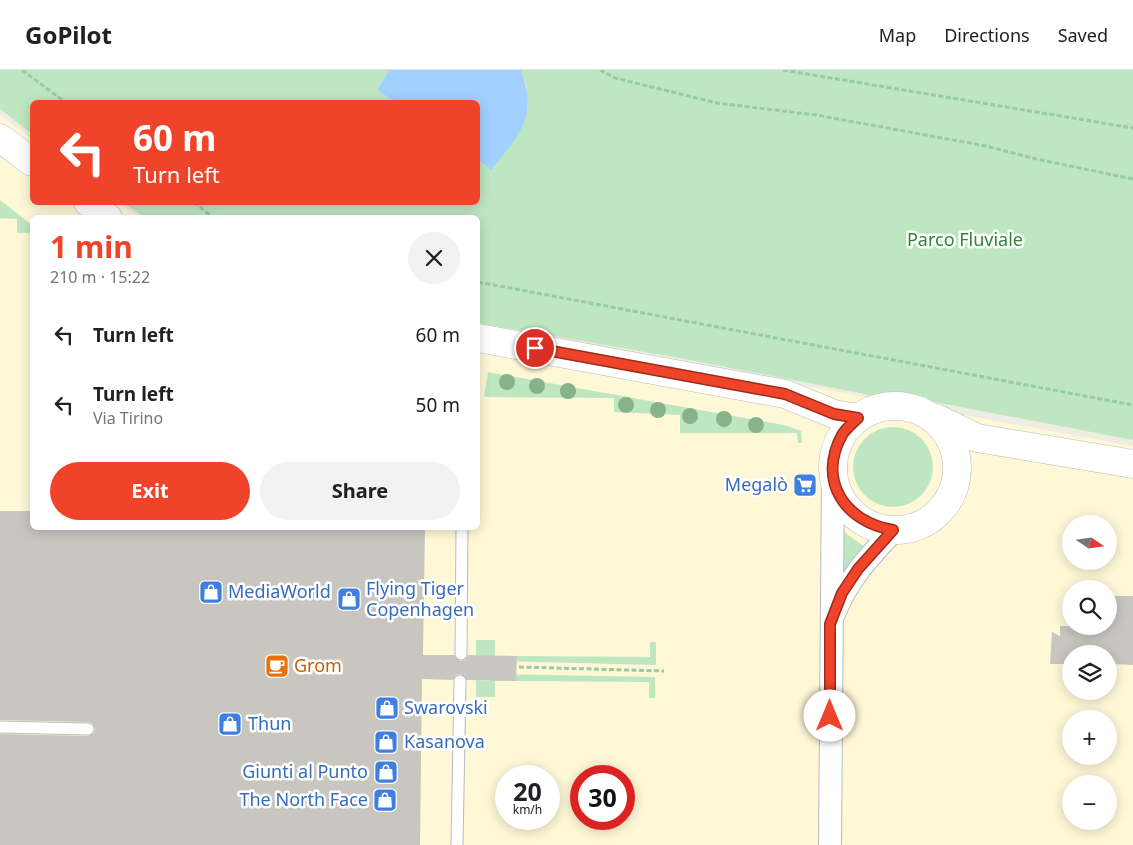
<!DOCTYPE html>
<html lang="en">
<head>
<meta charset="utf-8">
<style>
  body { margin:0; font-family:"Noto Sans",sans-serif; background:#f2f2f2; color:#202124; height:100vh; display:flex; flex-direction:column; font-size:19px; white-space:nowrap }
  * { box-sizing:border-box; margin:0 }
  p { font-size:16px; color:#757577 }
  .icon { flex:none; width:28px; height:28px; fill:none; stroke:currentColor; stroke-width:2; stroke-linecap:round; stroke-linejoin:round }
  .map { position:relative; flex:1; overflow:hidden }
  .side { position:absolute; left:30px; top:145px; width:450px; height:315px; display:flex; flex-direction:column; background:#fff; border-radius:8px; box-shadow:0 2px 12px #0003 }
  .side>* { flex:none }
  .top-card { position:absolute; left:30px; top:30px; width:450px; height:105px; border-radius:8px; box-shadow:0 2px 12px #0003; background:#ef4429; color:#fff; overflow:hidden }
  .needle { width:32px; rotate:103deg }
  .fabs { position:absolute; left:1062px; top:445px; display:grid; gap:10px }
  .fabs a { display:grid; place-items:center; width:55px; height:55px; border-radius:50%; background:#fff; box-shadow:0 2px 12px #0003; font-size:25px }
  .speed { position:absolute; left:495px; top:695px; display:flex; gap:10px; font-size:25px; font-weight:700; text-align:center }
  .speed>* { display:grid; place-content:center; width:65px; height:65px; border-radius:50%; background:#fff; box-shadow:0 2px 12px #0003; line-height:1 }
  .speed small { font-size:12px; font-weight:400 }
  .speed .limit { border:8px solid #d22; background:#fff; color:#111 }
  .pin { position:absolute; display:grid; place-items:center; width:42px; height:42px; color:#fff; margin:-21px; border:2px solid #fff; border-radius:50%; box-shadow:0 1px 5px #0007 }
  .me { position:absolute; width:55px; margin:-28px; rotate:0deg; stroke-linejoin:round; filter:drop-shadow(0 0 4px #0008) }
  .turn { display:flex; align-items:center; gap:18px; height:105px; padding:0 20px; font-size:22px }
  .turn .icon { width:65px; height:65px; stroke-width:2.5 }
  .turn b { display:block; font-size:35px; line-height:42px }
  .round { display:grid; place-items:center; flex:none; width:52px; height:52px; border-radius:26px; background:#f2f2f2 }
  .summary { display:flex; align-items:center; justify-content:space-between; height:85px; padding:0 20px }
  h1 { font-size:30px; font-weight:700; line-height:38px; color:#ef4429 }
  .cta { display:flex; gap:10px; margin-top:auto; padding:10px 20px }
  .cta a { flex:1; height:58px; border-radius:30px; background:#ef4429; color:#fff; font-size:20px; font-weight:700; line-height:58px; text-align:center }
  .cta a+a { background:#f2f2f2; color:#202124 }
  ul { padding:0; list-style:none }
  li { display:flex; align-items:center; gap:15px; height:70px; padding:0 20px }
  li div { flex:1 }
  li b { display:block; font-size:19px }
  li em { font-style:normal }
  header { display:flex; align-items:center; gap:30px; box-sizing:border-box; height:70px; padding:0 25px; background:#fff; border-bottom:1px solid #e0e0e0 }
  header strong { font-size:24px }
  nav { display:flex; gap:28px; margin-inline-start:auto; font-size:18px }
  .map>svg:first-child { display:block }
  .commercial { fill:#fff8d7; fill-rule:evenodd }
  .green { fill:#bee7c1 }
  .water { fill:#a2d1ff }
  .building { fill:#c9c6c0 }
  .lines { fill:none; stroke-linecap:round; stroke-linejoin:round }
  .service-casing { stroke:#b8bac0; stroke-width:13 }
  .minor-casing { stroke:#b8bac0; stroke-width:24 }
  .tertiary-casing { stroke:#b8bac0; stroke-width:29 }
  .path { stroke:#97c8a8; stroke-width:3; stroke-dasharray:5 2.5; stroke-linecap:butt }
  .service { stroke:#fff; stroke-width:11 }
  .minor { stroke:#fff; stroke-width:22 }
  .tertiary { stroke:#fff; stroke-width:28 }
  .tree { fill:#86b387 }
  .route-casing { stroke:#9b2c1b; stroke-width:12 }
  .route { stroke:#ef4429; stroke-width:9 }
  .labels { text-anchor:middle; stroke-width:5; stroke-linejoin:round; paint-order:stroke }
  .park-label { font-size:18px; fill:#31853b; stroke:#fff }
  .shop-label { font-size:18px; fill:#366cbe; stroke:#fff; text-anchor:start }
  .food-label { font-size:18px; fill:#c56008; stroke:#fff; text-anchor:start }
</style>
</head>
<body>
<header>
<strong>GoPilot</strong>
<nav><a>Map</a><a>Directions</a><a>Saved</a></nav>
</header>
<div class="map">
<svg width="1133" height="775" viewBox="0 0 1133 775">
  <rect width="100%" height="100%" fill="#eeece3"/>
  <!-- commercial -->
  <path class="commercial" d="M0,45L32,69V132L119,133L139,147L32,148V458H478V256L1133,376V775H0ZM1071,454H1109V491H1071ZM1071,519H1109V556H1071ZM1071,584H1109V621H1071ZM1071,649H1109V686H1071ZM506,706H549V749H506ZM581,706H624V749H581ZM1071,714H1109V751H1071Z"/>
  <!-- green -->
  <path class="green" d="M0,0H389L377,20L395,32H32V64L0,39Z
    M521,0H1133V370L919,329L880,327L685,289L478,253V148H145L124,133L478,132V90L490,99L527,17Z
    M0,130L32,155V163H17V149L0,148Z
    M488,302L784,355L801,361L802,373H798L797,363H680V345L614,342V328L484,327Z
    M853 397a40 40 0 1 1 80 0a40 40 0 1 1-80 0Z
    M844,462L865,477L855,486L845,500L842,499V464Z
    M476,570H495V586L650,587V572H656V595L496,591L476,585Z
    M495,604L655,607V628H649V612L495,611V627H476V610L489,611Z"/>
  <!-- water -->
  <path class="water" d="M389,0H521C538,48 520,64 491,100L478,90V32H395L377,20Z"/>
  <!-- building -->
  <path class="building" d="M0,441H32V458H425L423,585H454L460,591L465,590L468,585L517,586L516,611L467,610L461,604L456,605L453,610L422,609L420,775H0V664L88,666L94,663L95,659L92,653L88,652L0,650Z
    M1109,526H1133V595L1109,594V584H1071V594H1050L1052,562L1060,566V556H1109Z"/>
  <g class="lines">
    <!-- service casing -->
    <g class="service-casing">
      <path id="service" d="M461,584L462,458
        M0,657L88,659
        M457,775L460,611"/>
    </g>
    <!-- minor casing -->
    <g class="minor-casing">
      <path id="minor" d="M834,544C847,510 869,487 893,461
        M830,775L833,403"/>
    </g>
    <!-- tertiary casing -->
    <g class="tertiary-casing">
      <path id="tertiary" d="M0,68L32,92
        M88,132L108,148
        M478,268L785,324L834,344L858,348
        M833 398a62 62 0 1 1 124 0a62 62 0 1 1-124 0Z
        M936,348L977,368L1133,394"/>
    </g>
    <!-- path -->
    <path class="path" d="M22,0L65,32
      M600,0L615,8L717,33L816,45L986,76L1036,89L1133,109
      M783,0L1133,58
      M194,132L213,148
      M478,212L1133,335
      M519,597L664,601"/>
    <!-- service -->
    <use href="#service" class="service"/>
    <!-- minor -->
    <use href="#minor" class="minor"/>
    <!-- tertiary -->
    <use href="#tertiary" class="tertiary"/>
  </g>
  <!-- trees -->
  <g class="tree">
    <circle cx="507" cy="312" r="8"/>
    <circle cx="537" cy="316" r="8"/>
    <circle cx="568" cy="321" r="8"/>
    <circle cx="626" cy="335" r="8"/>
    <circle cx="658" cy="340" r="8"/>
    <circle cx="690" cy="346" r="8"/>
    <circle cx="724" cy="349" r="8"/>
    <circle cx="756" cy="355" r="8"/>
  </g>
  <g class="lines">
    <!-- route casing -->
    <g class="route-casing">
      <path id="route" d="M535,278L785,324L834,344L858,348C853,353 846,358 842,365C817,411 845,452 893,460L858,499L842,523L830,554V646"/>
    </g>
    <!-- route -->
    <use href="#route" class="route"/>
  </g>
  <!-- icons -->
  <defs>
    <g id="supermarket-square" transform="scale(1.25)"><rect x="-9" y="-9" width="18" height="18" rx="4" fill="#3f7fe0" stroke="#fff"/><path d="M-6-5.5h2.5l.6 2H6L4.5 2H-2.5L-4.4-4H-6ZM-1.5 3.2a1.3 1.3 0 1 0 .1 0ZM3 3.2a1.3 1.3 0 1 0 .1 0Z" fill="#fff"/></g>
    <g id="shop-square" transform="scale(1.25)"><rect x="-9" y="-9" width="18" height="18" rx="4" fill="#3f7fe0" stroke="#fff"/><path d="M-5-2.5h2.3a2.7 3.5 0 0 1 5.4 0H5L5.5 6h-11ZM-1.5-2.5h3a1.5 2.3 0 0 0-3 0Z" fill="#fff"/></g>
    <g id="cafe-square" transform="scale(1.25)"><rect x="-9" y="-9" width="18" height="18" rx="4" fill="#e8710a" stroke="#fff"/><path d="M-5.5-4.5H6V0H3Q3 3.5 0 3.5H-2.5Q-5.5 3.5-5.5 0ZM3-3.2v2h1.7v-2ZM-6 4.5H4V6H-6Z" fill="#fff"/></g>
  </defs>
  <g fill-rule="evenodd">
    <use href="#supermarket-square" x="805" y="415"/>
    <use href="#shop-square" x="211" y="522"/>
    <use href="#shop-square" x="349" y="529"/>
    <use href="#cafe-square" x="277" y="596"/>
    <use href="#shop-square" x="387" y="638"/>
    <use href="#shop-square" x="230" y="654"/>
    <use href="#shop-square" x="386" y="672"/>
    <use href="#shop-square" x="386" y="702"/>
    <use href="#shop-square" x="385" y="730"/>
  </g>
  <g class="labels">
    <!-- park labels -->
    <g class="park-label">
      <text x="965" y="176">Parco Fluviale</text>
    </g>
    <!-- shop labels -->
    <g class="shop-label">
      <text x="788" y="421" text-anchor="end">Megalò</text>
      <text x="366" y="525">Flying Tiger<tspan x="366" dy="21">Copenhagen</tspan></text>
      <text x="228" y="528">MediaWorld</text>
      <text x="404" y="644">Swarovski</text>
      <text x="248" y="660">Thun</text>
      <text x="404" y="678">Kasanova</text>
      <text x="368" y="708" text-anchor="end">Giunti al Punto</text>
      <text x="368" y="736" text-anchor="end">The North Face</text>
    </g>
    <!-- food labels -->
    <g class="food-label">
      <text x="294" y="602">Grom</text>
    </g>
  </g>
</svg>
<div class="fabs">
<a><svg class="needle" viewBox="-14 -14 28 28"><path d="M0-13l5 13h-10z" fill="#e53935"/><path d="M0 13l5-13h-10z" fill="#757577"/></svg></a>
<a><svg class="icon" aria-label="search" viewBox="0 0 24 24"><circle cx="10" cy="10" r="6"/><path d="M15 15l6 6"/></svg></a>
<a><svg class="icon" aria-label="layers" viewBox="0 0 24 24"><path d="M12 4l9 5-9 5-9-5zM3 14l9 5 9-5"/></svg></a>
<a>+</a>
<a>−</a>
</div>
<div class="speed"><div>20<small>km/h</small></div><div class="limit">30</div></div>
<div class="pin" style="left:535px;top:278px;background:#d93025"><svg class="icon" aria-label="arrive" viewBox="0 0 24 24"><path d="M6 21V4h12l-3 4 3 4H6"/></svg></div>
<svg class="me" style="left:830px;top:646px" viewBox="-20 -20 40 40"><circle r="19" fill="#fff"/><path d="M0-13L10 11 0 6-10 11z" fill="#ef4429"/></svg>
<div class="top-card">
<div class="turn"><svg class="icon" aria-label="left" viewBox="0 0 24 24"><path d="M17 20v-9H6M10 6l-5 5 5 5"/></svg><div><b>60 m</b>Turn left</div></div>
</div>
<section class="side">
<div class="summary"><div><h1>1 min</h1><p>210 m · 15:22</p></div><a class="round"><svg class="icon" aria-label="close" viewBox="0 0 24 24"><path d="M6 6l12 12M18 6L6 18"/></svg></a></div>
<ul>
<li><svg class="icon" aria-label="left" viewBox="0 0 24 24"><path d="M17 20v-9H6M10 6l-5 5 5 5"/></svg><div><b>Turn left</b></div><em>60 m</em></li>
<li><svg class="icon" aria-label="left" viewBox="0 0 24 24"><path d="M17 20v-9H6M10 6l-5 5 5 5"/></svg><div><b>Turn left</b><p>Via Tirino</p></div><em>50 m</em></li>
</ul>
<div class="cta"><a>Exit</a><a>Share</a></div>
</section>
</div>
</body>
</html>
